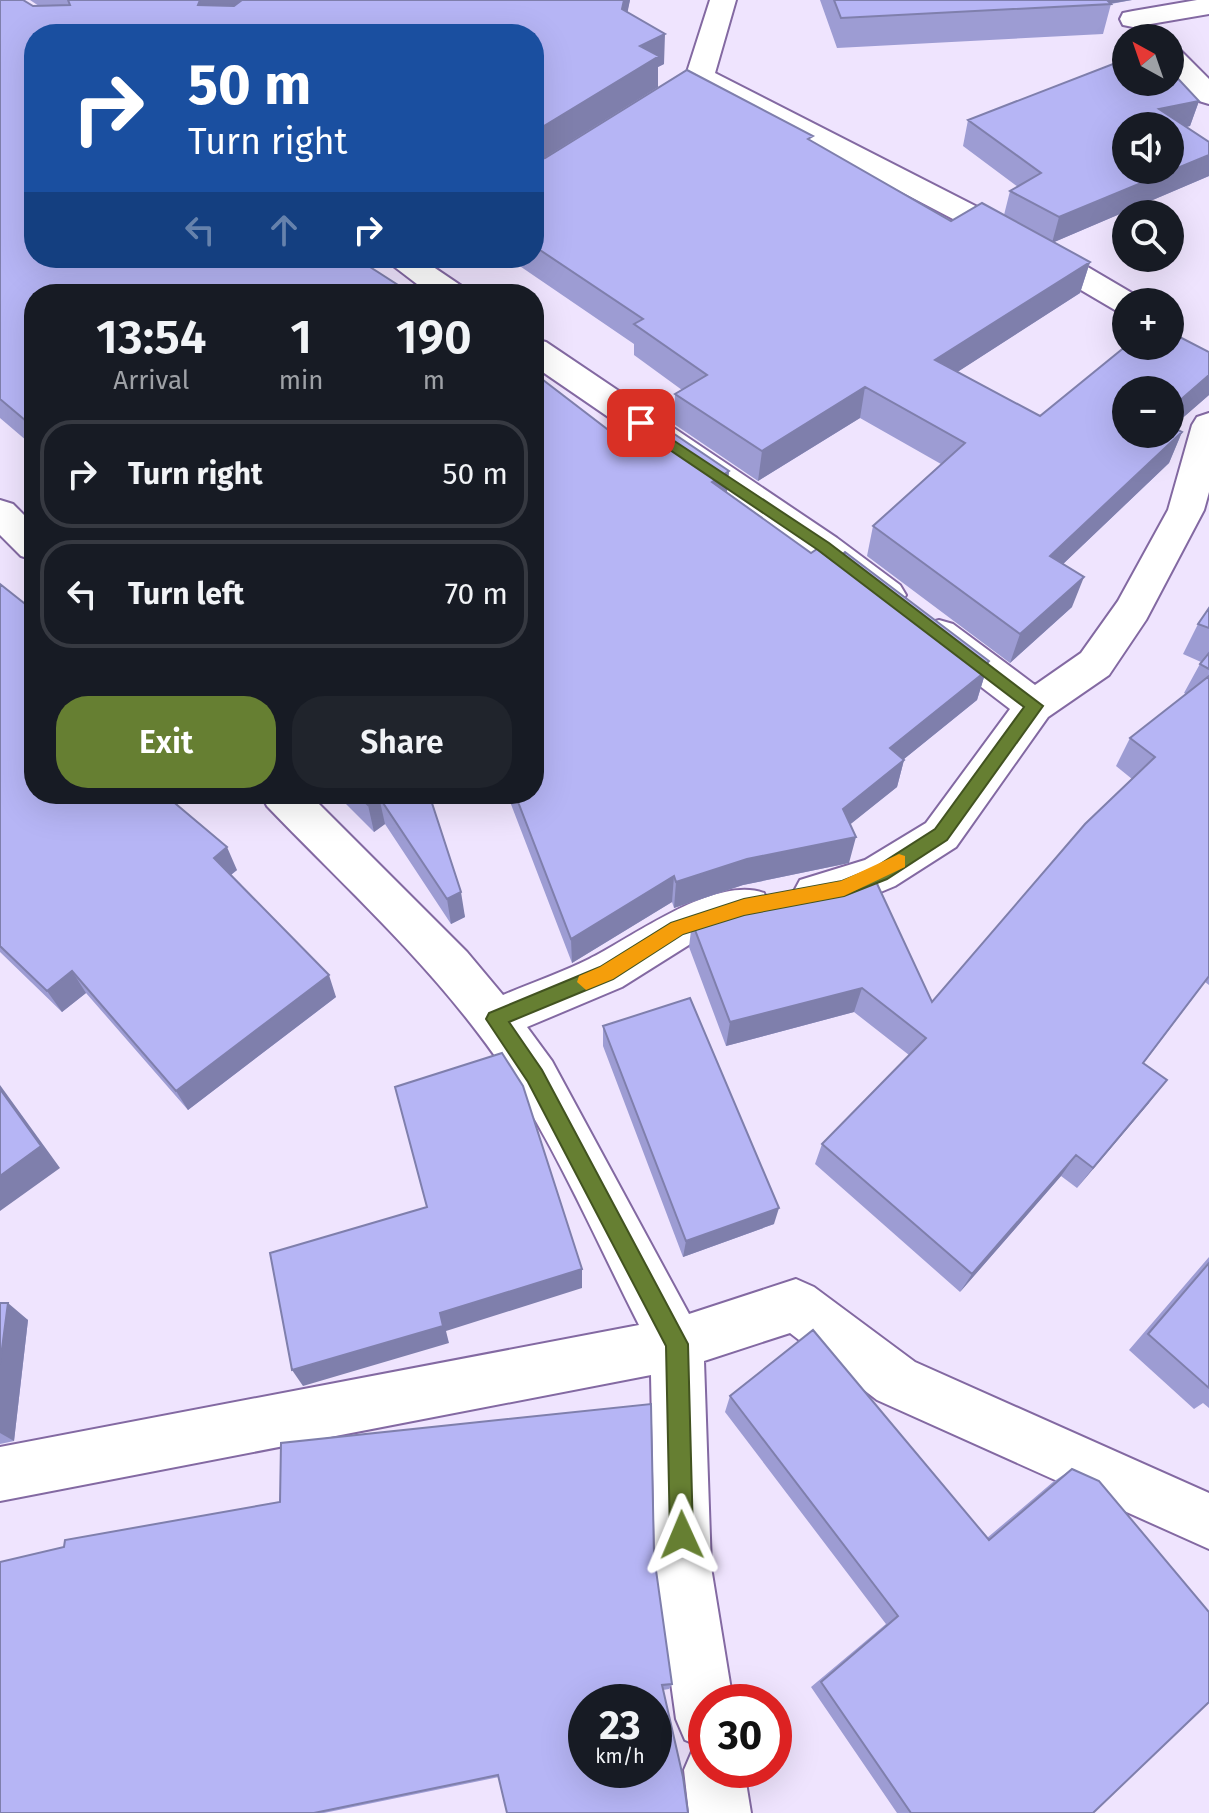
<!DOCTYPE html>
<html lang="en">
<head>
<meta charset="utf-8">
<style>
  body { margin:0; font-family:"Fira Sans",sans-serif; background:#20242c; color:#f1f3f6; height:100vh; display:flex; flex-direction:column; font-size:30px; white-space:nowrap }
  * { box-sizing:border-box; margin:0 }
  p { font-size:26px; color:#9ea1a6 }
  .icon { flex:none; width:44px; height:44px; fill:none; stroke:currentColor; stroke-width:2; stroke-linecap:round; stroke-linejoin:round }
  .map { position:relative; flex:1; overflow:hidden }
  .panel { position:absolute; left:24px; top:284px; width:520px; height:520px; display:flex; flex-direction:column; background:#171b24; border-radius:32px; box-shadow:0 8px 32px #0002 }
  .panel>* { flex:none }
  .banner { position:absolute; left:24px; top:24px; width:520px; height:244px; border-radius:32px; box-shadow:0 8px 32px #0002; background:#1a4fa0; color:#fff; overflow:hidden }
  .needle { width:52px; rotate:320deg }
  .fabs { position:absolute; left:1112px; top:24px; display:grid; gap:16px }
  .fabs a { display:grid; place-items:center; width:72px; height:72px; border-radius:50%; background:#171b24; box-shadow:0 8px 32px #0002; font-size:40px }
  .speed { position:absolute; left:568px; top:1684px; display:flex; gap:16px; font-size:40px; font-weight:700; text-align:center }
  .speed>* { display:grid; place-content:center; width:104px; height:104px; border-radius:50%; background:#171b24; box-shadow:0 8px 32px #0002; line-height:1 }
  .speed small { font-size:20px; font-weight:400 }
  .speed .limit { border:12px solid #d22; background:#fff; color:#111 }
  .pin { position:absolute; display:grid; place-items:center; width:68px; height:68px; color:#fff; margin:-34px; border-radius:16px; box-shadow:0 4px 12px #0006 }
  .me { position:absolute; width:88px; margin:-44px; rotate:359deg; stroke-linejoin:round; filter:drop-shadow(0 0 6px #0008) }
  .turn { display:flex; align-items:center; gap:28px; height:168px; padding:0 32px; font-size:36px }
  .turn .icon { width:104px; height:104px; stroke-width:2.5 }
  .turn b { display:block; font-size:56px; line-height:68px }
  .lanes { display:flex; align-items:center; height:76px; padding:0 32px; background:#0003; justify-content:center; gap:40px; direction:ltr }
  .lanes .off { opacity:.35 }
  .eta { display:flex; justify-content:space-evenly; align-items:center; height:136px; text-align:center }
  .eta b { font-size:48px; font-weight:600; line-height:56px }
  .primary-button { display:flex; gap:16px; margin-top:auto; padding:16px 32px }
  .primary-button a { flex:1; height:92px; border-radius:32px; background:#667f32; color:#fff; font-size:32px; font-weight:600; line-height:92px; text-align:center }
  .primary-button a+a { background:#20242c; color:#f1f3f6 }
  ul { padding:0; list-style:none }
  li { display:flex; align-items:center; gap:24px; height:108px; margin:0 16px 12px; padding:0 16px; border:4px solid #363941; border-radius:32px }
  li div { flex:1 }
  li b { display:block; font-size:30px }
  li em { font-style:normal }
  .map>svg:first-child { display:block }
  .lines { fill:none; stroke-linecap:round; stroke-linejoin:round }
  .minor-casing { stroke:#8369a2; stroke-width:4 }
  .minor { fill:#fff; fill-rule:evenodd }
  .wall { fill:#9d9cd3 }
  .shaded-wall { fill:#7f7fac }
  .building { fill:#b6b5f5; stroke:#7f7fac; stroke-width:2; fill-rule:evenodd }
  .route { fill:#667f32; stroke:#425320; stroke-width:2 }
  .slow { fill:#f59e0b }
</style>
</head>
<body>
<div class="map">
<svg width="1209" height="1813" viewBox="0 0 1209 1813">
  <rect width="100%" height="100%" fill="#efe4fe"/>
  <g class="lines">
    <!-- minor casing -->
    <g class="minor-casing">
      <path id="minor" d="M710,0H736L715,73L1040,239L1137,296L1142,302H1126V313L1115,310L1018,253L701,87L684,97H664L660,91L687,72Z
        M1197,0H1209V14L1133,27L1123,25L1120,19L1123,13L1133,11Z
        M1170,48L1180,50L1209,79V104L1199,101L1170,72Z
        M383,258H420L463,287L468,294H430Z
        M534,339L546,342L837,538L900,585L906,595L900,605L887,609L874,605L811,556L534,366Z
        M1209,413V492L1204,510L1146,620L1109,675L1048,717L956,847L895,886L859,901L815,911L800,906L793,893L800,880L865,860L926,823L1010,709L925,644L920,634L925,624L939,620L953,624L1035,685L1081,653L1118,601L1168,510L1192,425L1197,417Z
        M0,500L13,504L34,525V560L21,556L0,535Z
        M261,794H309L467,952L503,995C531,983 561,973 589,959C632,938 714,875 764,893L770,906L764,919L692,943L622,987L527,1027L552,1061L689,1314L796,1279L814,1287L915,1362L1209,1493V1549L877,1400L790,1333L704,1361L711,1567L733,1702H706V1770H744L751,1813H689L684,1770L693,1749L699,1746L685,1740L676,1719L655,1567L651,1375L0,1501V1447L639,1325C589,1227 545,1120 478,1033C416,951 338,880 267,806Z"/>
    </g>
    <!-- minor -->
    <use href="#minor" class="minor"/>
  </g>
  <!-- wall -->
  <path class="wall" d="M0,0L33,6H39L30,0H630L627,12L664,64L658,67V87L543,159L812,142L951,221L1004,215L1010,191L1018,187L963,146L968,120L1199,101L1190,126L1186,127L1209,176L1054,242L1090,262L1080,293L957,372L1040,416L1209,352V395L1172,427L1182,432L1169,463L1063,564L1072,607L1010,663L867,556L873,526L941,464L860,418L758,481L674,424L675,394L682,390L634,355V344L508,258H534V34L34,258H378L366,264L34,294V447L0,418Z
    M820,0H1132L1111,4L1103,34L837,48Z
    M611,432L729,471L727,492L811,553L834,562L989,661L977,700L904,759V760L897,787L850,824L849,863L743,885L674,908L672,902L572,963L507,794H534Z
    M0,584L34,794L237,870L231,875L336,997L188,1110L86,993L62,1012L0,952Z
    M1209,608V985L1205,982L1144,1063L1149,1103L1077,1188L1061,1176L960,1292L815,1164L822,1144L909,1055L854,1012L726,1046L689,947L692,922L932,1002L1132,779L1116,766L1130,738L1186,694L1184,693L1201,662L1183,654L1198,624Z
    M336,794H452L432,801L465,917L451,924L385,824L374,832Z
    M603,1026L774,1224L683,1257L603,1046Z
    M1209,1257V1408L1203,1403L1194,1409L1129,1350Z
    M0,1303L28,1320L14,1441L0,1444Z
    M730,1396L987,1538L1053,1482L1072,1469L1093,1813H897L811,1687L886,1624L725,1412Z
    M654,1556L672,1684L669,1689L663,1690L499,1777L324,1813H0Z"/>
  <!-- shaded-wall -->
  <path class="shaded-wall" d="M200,0H250L205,34L198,5Z
    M624,0H630L622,40V9Z
    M1082,0H1132L1108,4Z
    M665,34L664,64L658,67V87L534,164V132L640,46Z
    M1199,101L1190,126L1170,131L1159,109Z
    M1209,155V176L1052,243L1059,217Z
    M338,258H378L342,277Z
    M1090,262L1080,293L928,391L935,360Z
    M1209,375V395L1170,429V409Z
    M865,387L860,418L758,481L762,451Z
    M1182,432L1169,463L1040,586L1050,556Z
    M729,471L726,502L712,482Z
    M1084,577L1072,607L1010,663L1020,634Z
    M989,661L977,700L883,776L890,748Z
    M904,760L897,787L837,835L843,809Z
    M427,794H452L428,802Z
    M379,797L385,824L374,832L368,805Z
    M856,837L849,863L743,885L674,908L676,882L747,859Z
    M227,847L237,870L223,881L214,858Z
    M674,876L672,902L572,963L571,939Z
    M461,892L465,917L451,924L447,899Z
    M72,971L86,993L62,1012L47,991Z
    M329,975L336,997L188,1110L176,1091Z
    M862,988L854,1012L726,1046L730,1022Z
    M1167,1080L1149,1103L1077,1188L1093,1168Z
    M0,1085L60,1168L0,1211Z
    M1076,1155L1061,1176L960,1292L972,1274Z
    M779,1208L774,1224L683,1257L686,1241Z
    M582,1269V1288L446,1331L449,1343L303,1386L292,1370L440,1313Z
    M8,1303L28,1320L14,1441L0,1433V1364Z"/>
  <!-- building -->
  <path class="building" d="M0,0H23L33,6L70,5L68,0H200L198,5L234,6L242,0H624L622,9L665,34L640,46L659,56L534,132V34H34V258H356L412,294H34V425L32,426L0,399Z
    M834,0H1107L1111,4L841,18Z
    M1126,59V82H1170V70L1199,101L1159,109L1209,142V155L1059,217L1010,191L1041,173L968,120ZM1126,126H1170V170H1126Z
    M687,70L813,136L808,139L951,221L982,203L1090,262L935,360L1040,416L1126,346H1170V332L1209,352V375L1170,409V390H1126V434H1170V426L1182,432L1050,556L1084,577L1020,634L873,526L965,443L865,387L762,451L675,394L707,375L634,324L643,319L534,246V161L545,158Z
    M534,373L611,432L643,413L729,471L712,482L811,553L817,549L834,562L845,552L989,661L982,668L986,671L890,748L904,760L843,809L856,837L747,859L676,882L674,876L571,939L515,794H534Z
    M0,584L34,611V794H164L227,847L214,858L329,975L176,1091L72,971L47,991L0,946Z
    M1209,608V628L1198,624Z
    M1209,653V669L1200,664Z
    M1209,676V976L1143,1063L1167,1080L1093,1168L1076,1155L972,1274L822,1144L926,1038L862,988L730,1022L692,922L749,903L873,875L932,1002L1085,824L1155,757L1130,738Z
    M356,794H429L461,892L447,899L379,797L368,805Z
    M690,998L779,1208L686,1241L603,1026Z
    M502,1053L523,1086L582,1269L440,1313L443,1326L292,1370L270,1253L427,1207L395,1087Z
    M0,1089L41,1146L0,1176Z
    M1209,1263V1388L1148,1334Z
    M0,1303H8L0,1364Z
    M813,1330L989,1540L1072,1469L1099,1481L1209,1612V1702L1093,1813H911L821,1682L898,1616L730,1396Z
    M651,1404L654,1556L672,1684L662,1685L683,1777L688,1813H507L498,1775L314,1813H0V1562L64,1547L65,1540L280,1502L281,1443ZM586,1702H654V1770H586Z"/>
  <!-- route -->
  <path class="route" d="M641,419L829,543L1043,706L947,840L887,879L844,896L744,915L683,934L613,979L509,1022L542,1070L688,1344L693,1535L690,1543L682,1546L674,1543L670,1535L666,1346L528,1082L486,1019L489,1013L600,967L671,923L744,899L842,881L874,868L935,829L1024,707L818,550L636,427L634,423Z"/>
  <!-- slow -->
  <path class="slow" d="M899,854L905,856V867L844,896L744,915L683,934L613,979L586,990L577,982L579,976L600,967L671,923L744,899L841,881Z"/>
</svg>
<div class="fabs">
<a><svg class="needle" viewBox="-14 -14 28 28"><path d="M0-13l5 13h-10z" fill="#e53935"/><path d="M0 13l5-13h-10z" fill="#9ea1a6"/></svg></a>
<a><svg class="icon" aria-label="sound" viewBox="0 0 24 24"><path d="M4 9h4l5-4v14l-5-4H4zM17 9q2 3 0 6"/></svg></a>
<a><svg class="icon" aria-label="search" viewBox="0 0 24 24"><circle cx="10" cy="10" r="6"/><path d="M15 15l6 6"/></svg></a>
<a>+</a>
<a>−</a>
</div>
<div class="speed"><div>23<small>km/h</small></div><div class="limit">30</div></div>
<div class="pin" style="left:641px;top:423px;background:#d93025"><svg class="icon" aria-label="arrive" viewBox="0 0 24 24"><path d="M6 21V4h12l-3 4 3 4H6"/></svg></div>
<svg class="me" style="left:682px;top:1535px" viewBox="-20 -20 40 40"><path d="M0-17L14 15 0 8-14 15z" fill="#667f32" stroke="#fff" stroke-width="4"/></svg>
<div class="banner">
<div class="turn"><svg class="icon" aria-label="right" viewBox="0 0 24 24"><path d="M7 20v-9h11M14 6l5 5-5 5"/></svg><div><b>50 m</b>Turn right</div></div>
<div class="lanes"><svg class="icon off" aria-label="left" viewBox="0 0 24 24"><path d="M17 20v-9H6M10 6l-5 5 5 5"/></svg><svg class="icon off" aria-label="ahead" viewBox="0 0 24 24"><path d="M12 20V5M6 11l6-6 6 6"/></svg><svg class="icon" aria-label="right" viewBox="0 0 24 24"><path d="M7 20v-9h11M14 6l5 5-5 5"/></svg></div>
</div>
<section class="panel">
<div class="eta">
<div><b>13:54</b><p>Arrival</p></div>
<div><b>1</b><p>min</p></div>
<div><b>190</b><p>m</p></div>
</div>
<ul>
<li><svg class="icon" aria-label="right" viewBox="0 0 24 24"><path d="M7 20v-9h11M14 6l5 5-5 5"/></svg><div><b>Turn right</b></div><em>50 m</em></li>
<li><svg class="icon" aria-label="left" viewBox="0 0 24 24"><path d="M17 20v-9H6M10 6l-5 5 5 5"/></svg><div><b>Turn left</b></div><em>70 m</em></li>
</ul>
<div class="primary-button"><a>Exit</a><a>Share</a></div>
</section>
</div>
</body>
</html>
